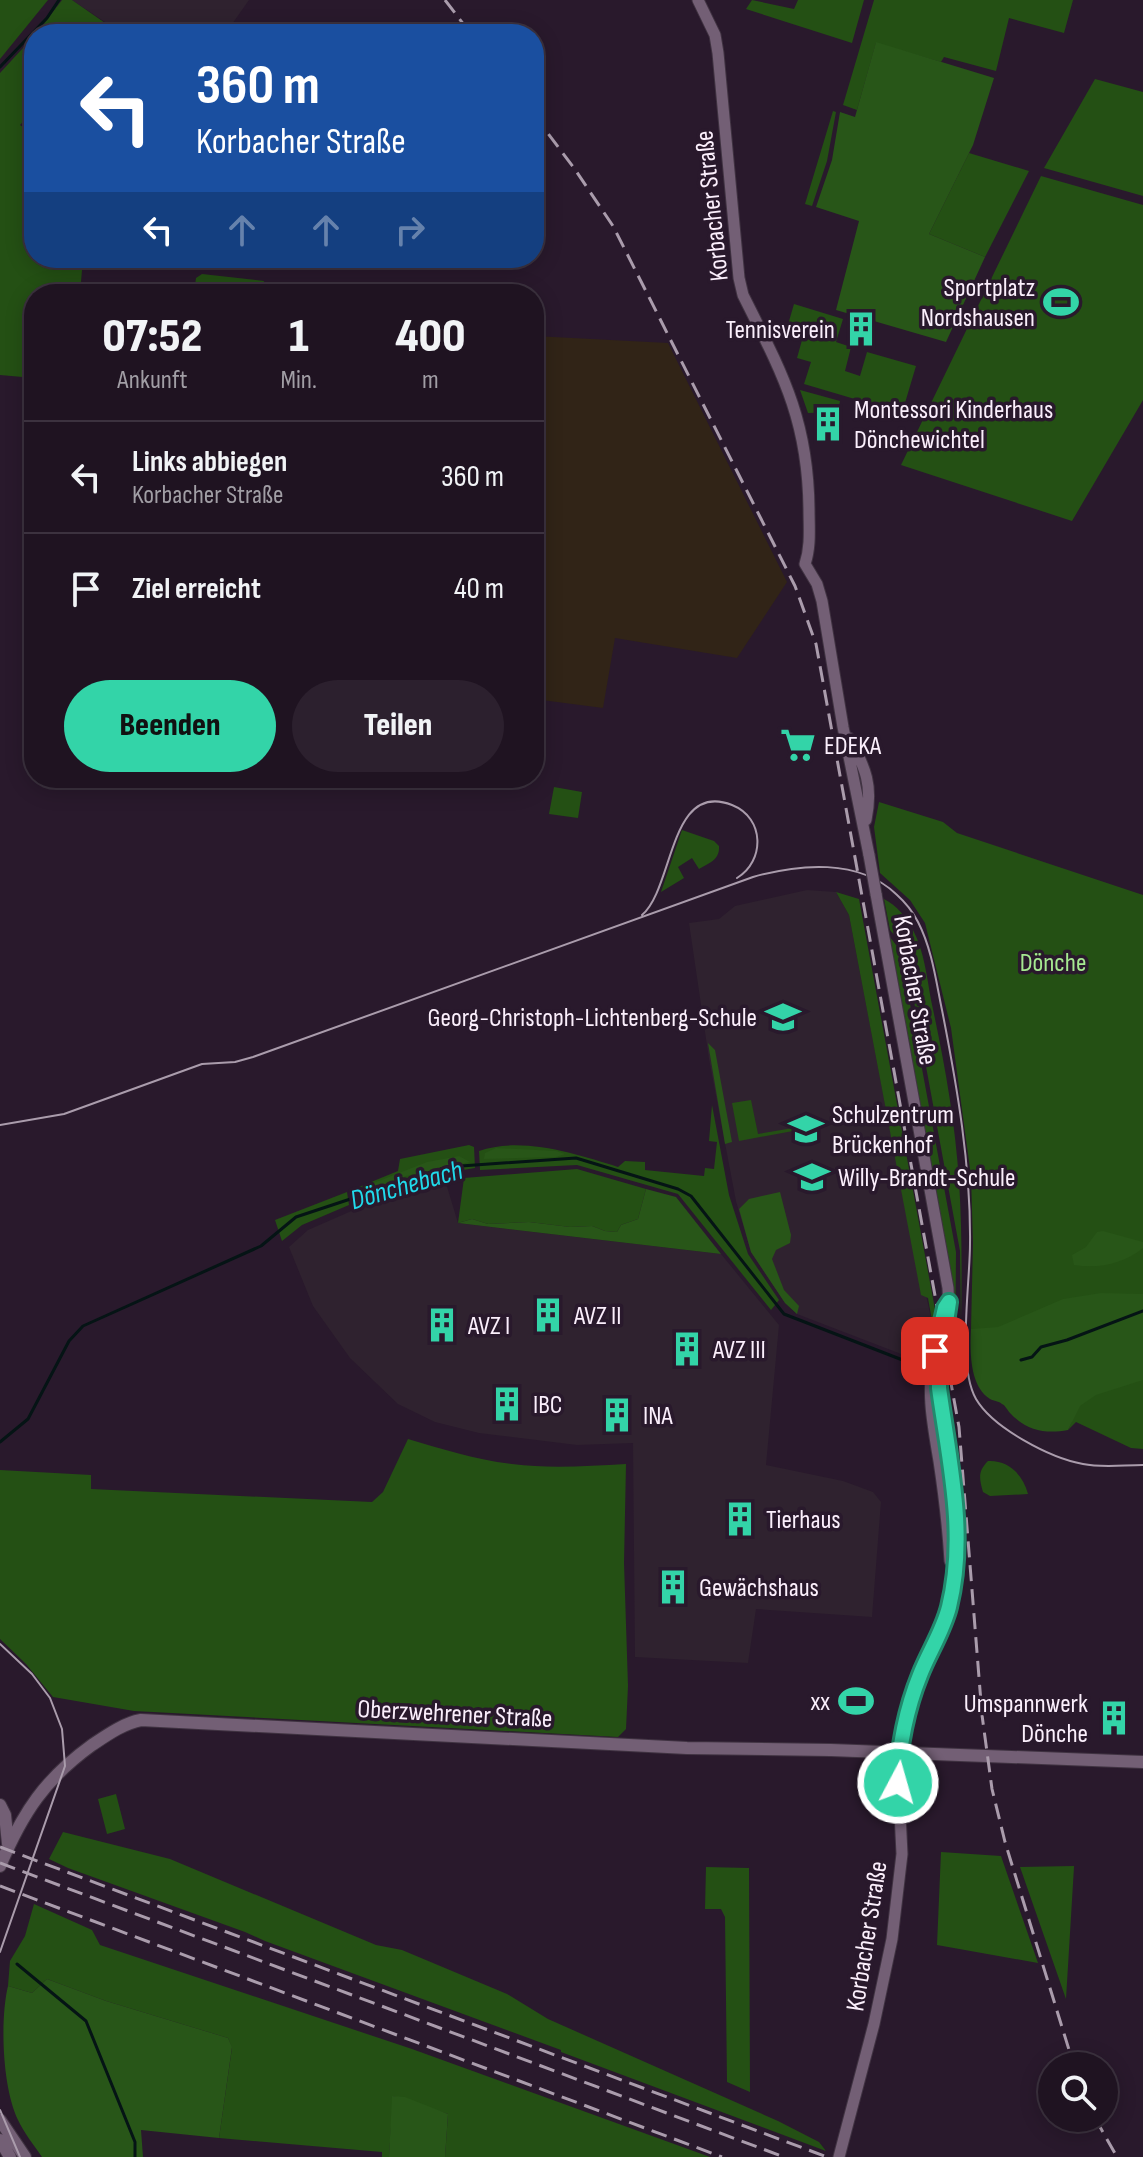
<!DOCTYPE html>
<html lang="de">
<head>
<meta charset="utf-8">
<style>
  body { margin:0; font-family:"Sofia Sans Condensed",sans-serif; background:#2c202e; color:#f1f3f6; height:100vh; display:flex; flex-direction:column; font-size:30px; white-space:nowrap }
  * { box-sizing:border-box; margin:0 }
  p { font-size:26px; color:#a19ea5 }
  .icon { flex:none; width:44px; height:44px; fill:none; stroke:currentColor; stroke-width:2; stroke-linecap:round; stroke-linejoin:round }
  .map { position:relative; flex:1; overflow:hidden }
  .drawer { position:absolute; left:24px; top:284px; width:520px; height:504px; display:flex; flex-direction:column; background:#1f1321; border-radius:32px; box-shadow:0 4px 20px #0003,0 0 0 2px #3c323f }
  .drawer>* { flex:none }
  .banner { position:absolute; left:24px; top:24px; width:520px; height:244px; border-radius:32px; box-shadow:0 4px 20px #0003,0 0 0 2px #3c323f; background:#1a4fa0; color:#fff; overflow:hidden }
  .buttons { position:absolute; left:1038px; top:2052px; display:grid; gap:16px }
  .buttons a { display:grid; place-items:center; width:80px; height:80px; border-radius:50%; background:#1f1321; box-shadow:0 4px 20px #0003,0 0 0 2px #3c323f; font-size:40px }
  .pin { position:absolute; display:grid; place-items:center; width:68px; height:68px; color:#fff; margin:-34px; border-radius:16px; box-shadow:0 4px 12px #0006 }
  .me { position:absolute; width:88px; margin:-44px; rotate:6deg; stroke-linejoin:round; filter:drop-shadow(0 0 6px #0008) }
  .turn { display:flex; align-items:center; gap:28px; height:168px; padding:0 40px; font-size:36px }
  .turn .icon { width:104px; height:104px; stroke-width:2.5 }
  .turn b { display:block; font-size:56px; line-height:68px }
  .lanes { display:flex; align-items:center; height:76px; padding:0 40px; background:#0003; justify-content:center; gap:40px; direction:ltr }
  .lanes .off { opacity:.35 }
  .eta { display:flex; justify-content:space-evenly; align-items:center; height:136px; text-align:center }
  .eta b { font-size:48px; font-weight:800; line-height:56px }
  .button { display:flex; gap:16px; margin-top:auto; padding:16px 40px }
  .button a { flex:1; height:92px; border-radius:48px; background:#33d4a8; color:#111; font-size:32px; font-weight:800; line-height:92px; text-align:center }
  .button a+a { background:#2c202e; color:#f1f3f6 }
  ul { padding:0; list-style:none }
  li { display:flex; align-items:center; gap:24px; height:112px; padding:0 40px; border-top:2px solid #3c323f }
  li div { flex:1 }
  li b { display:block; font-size:30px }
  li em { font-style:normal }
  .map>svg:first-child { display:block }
  .industrial { fill:#312417 }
  .education { fill:#2f222f }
  .green { fill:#245014 }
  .forest { fill:#285618 }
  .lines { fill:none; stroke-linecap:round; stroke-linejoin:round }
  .stream { stroke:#051415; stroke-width:3 }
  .tertiary-casing { stroke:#403342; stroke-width:13 }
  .secondary-casing { stroke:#403342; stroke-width:14 }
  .tertiary { stroke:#735f75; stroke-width:11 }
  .secondary { stroke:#735f75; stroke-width:12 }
  .tram { stroke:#aa9cac; stroke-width:2 }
  .rail { stroke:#aa9cac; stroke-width:3; stroke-dasharray:16 8; stroke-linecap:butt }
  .tertiary-bridge-casing { stroke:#403342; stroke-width:13; stroke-linecap:butt }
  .tertiary-bridge { stroke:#735f75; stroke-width:11 }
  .route-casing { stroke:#218a6d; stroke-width:20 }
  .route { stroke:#33d4a8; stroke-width:14 }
  .labels { text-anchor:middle; stroke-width:7; stroke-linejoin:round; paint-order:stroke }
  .street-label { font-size:26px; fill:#fbeffc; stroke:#29192c }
  .poi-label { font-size:26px; fill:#fbeffc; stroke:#29192c; text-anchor:start }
  .park-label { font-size:26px; fill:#a6e991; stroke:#29192c }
  .water-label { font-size:28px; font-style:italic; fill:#20daeb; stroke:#29192c }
</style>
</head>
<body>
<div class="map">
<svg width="1143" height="2157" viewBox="0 0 1143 2157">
  <rect width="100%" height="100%" fill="#29192c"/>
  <!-- industrial -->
  <path class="industrial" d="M534,336L668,343L787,582L737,658L615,638L603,708L534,699Z"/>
  <!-- education -->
  <path class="education" d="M72,0H249L225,34H100L108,24Z
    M807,890L836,892L849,915L887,1114L934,1332L922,1362L797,1314L785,1303L751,1252L736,1201L709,1059L689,923L719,919L735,906Z
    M445,1180L458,1223L721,1254L779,1325L766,1465L843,1481L873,1492L881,1502L872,1617L756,1609L748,1663L635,1657L633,1443L577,1445L479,1433L435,1422L398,1404L350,1358L313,1306L289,1247L308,1230L356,1209Z"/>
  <!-- green -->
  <path class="green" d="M0,0H48L0,59Z
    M62,0H72L108,25L100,34H36Z
    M752,0L794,9L798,0H864L852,43L746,9Z
    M874,0H1073L1064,33L1009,18L996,71L944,57L941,62L876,43L857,110L843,105Z
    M34,36V110L20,125L34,135V258H83L80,294H34V378L0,375V73Z
    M1095,79L1143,92V196L1044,168Z
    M833,111L836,112L827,161L812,206L805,204Z
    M969,153L1029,171L985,257L929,234Z
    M1041,176L1143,205V400L1072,521L901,465Z
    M202,274L264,281L263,288L285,294H194L196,278Z
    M794,304L843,319L836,342L851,347L845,371L860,376L867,352L916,366L902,413L804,384L811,362L797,358L804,333L787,328Z
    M800,390L840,401L838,412L808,413Z
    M554,787L582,792L578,818L549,814Z
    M879,802L943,822L957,833L1143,895V1449L1131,1448L1076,1422L1068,1430L1072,1421L975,1329H971L973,1243L971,1176L951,1028L925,923L910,900L880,873L874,827Z
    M682,830L714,841L719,846C720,860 709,863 699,869L692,858L678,867L684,878L661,892Z
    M836,892L859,899L939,1331L934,1332L928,1298L921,1295L849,915Z
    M884,899C897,906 906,916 913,930C924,951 927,977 931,1000C944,1060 955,1120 959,1181C962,1228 962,1274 961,1321L960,1251L904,947L890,930Z
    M886,932L900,950L956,1252L955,1365C948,1340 953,1314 952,1289Z
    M751,1100L758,1134L793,1128V1131L739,1141L732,1103Z
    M712,1105L729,1195L748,1254L779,1300L771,1310L678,1194L577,1165L480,1170L479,1151C521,1136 577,1154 618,1167L625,1161L645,1162V1170L704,1176L705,1168L714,1169L717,1142L709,1141Z
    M469,1145L474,1147L475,1168L445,1173L354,1205L349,1191L398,1171L400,1159Z
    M577,1169L646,1189L638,1219L621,1225L617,1232L605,1231L592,1226L570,1227L529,1222L488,1224L472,1219L458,1223L464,1178Z
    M347,1192L349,1205L302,1225L282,1241L275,1220Z
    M408,1439C442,1449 477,1460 512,1464C550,1469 588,1466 626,1464L624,1563L628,1686L626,1729L618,1737L134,1711L53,1697L26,1664L0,1639V1470L91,1475V1489L372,1502L383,1492Z
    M988,1461C1009,1460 1023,1475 1028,1494L990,1496L983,1492C979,1478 978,1471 988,1461Z
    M116,1794L125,1829L107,1834L98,1799Z
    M63,1832L170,1859L376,1945L402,1950L507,1994L548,2019L778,2121L819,2142L826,2151L561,2052V2050L265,1941L245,1932L68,1868L49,1859Z
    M941,1852L1001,1856L1038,1963L937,1945Z
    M1074,1866V1867L1066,1999L1020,1867Z
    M706,1867L749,1868L750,2092L727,2082L725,1917L721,1909H705Z
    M34,1904L92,1930L100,1945L412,2049L710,2157H445L448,2114L393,2096L389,2157H382V2152L219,2138L232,2048L228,2038L106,2001L47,1979L32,1993L8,1986L10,1961L25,1936Z"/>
  <!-- forest -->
  <path class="forest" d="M876,42L994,78L973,145L929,234L985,257L946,342L836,310L859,221L816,207L832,160L840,112L855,117Z
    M708,1043L715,1050L732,1142L725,1144Z
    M496,1148L556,1151L565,1154L556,1157L484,1159L485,1153Z
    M459,1156L470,1162L406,1176L356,1195L353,1194V1192L361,1188L427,1162Z
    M646,1189L676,1197L721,1254L458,1223L472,1219L488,1224L529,1222L570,1227L592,1226L605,1231L617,1232L621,1225L638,1219Z
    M780,1192L791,1235L790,1243L776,1250L772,1259L784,1290L799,1306L797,1314L785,1303L751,1252L739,1209L749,1199Z
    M1103,1231L1143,1242V1248C1123,1264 1099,1269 1074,1265L1072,1255L1086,1247L1097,1232Z
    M1101,1293L1143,1294V1380L1096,1395L1080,1406L1068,1430C1046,1434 1027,1431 1010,1413C1007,1410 1006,1406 1002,1404C999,1401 994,1401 990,1399C969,1386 970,1350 971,1329L998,1327L1063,1299Z
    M47,1979L106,2001L228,2038L232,2047L219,2138L141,2130L143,2157H42C34,2145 24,2133 18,2120C2,2087 0,2019 8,1986L32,1993Z
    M392,2096L405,2097L448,2114L445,2157H389Z"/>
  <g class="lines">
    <!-- stream -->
    <path class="stream" d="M0,67L47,18L59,0
      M1021,1360L1032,1357L1041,1347L1067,1340L1143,1311
      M0,1442L28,1419L69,1341L83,1326L261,1246L296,1217L447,1167L576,1158L678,1189L691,1196L784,1314L918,1366L927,1367
      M17,1964L86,2021L135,2142V2157"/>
    <!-- tertiary casing -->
    <g class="tertiary-casing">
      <path id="tertiary" d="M698,0L715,35L718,53L739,278L743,295C782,373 808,419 809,509C809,528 811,546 805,564L817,584L822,601L843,727L869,855
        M849,738C866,768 873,786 866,820
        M934,1356C926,1392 933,1425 939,1461C944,1494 948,1527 950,1561
        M839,2157L874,2024L892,1939L902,1854L898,1773L904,1733L918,1678L943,1626L957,1559L958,1531L955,1497L939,1388L941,1352L949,1312L948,1288L876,894"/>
    </g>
    <!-- secondary casing -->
    <g class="secondary-casing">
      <path id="secondary" d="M0,1805L5,1815L8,1844
        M0,1866C23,1812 45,1779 92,1745C107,1735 124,1723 141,1720L687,1748L831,1750L1143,1762
        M0,2120L25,2157
        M0,2140L10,2157"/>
    </g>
    <!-- tertiary -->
    <use href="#tertiary" class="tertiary"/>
    <!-- secondary -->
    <use href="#secondary" class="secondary"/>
    <!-- tram -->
    <path class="tram" d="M642,915C674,888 669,780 732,805C765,818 765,861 737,878
      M0,1125L64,1114L202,1064L235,1062L253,1057L753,877C799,864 858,858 896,894C905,902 913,912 918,922C932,949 936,981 942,1010C957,1086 971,1166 970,1244C970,1284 957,1366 976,1399C993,1428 1050,1458 1083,1464C1102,1468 1123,1465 1143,1465
      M0,1644L32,1674L50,1698L62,1729L65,1766L0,1952
      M0,2110L20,2157"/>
    <!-- rail -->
    <path class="rail" d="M445,0L471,34
      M534,115L574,168L613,226L795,586L816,644L959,1427L982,1715L992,1789L1005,1842L1074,2066
      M0,1847L827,2157
      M0,1863L784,2157
      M0,1886L722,2157
      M1095,2118L1117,2157"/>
    <!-- tertiary-bridge casing -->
    <g class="tertiary-bridge-casing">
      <path id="tertiary-bridge" d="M869,855L876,894"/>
    </g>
    <!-- tertiary-bridge -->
    <use href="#tertiary-bridge" class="tertiary-bridge"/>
  </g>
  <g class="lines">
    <!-- route casing -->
    <g class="route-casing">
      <path id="route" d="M898,1783C898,1748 907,1707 920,1675C929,1652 943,1631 949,1607C967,1534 949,1461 939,1388V1369L949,1302L945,1308L935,1351"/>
    </g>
    <!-- route -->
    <use href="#route" class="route"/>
  </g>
  <!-- icons -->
  <defs>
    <g id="stadium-bare" transform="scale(2.76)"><path d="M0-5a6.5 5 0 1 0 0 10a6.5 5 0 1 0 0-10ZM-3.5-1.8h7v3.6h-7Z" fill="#33d4a8" stroke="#29192c" stroke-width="2.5" paint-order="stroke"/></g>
    <g id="building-bare" transform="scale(2.76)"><path d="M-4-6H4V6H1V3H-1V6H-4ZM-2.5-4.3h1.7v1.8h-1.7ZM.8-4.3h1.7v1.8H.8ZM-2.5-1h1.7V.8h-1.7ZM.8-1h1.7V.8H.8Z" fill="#33d4a8" stroke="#29192c" stroke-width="2.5" paint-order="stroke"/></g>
    <g id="supermarket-bare" transform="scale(2.76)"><path d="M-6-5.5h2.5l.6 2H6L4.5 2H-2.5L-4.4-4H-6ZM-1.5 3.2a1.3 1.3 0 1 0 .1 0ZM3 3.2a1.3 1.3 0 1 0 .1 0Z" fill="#33d4a8" stroke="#29192c" stroke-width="2.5" paint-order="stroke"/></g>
    <g id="school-bare" transform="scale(2.76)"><path d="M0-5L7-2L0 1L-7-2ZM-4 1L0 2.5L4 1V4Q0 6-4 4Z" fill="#33d4a8" stroke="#29192c" stroke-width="2.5" paint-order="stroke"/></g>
  </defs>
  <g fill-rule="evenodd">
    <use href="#stadium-bare" x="1061" y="302"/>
    <use href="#building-bare" x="861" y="329"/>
    <use href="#building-bare" x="828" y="424"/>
    <use href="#supermarket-bare" x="798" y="745"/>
    <use href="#school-bare" x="783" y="1017"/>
    <use href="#school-bare" x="806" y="1129"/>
    <use href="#school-bare" x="812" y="1177"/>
    <use href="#building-bare" x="548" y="1315"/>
    <use href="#building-bare" x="442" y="1325"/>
    <use href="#building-bare" x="687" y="1349"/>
    <use href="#building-bare" x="507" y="1404"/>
    <use href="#building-bare" x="617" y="1415"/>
    <use href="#building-bare" x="740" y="1519"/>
    <use href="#building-bare" x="673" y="1587"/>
    <use href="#stadium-bare" x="856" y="1701"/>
    <use href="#building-bare" x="1114" y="1718"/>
  </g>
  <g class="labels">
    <!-- street labels -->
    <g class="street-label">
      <text transform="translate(711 206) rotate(-96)" y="9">Korbacher Straße</text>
      <text transform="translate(916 990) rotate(80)" y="9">Korbacher Straße</text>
      <text transform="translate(455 1713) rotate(3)" y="9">Oberzwehrener Straße</text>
      <text transform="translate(866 1936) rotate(-81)" y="9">Korbacher Straße</text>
    </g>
    <!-- poi labels -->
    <g class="poi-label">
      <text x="1035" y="296" text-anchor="end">Sportplatz<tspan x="1035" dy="30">Nordshausen</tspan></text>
      <text x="835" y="338" text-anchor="end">Tennisverein</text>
      <text x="854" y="418">Montessori Kinderhaus<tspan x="854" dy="30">Dönchewichtel</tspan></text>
      <text x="824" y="754">EDEKA</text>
      <text x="757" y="1026" text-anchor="end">Georg-Christoph-Lichtenberg-Schule</text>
      <text x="832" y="1123">Schulzentrum<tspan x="832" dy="30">Brückenhof</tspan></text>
      <text x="838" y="1186">Willy-Brandt-Schule</text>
      <text x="574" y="1324">AVZ II</text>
      <text x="468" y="1334">AVZ I</text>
      <text x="713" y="1358">AVZ III</text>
      <text x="533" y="1413">IBC</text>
      <text x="643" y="1424">INA</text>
      <text x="766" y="1528">Tierhaus</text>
      <text x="699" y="1596">Gewächshaus</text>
      <text x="830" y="1710" text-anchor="end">xx</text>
      <text x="1088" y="1712" text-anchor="end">Umspannwerk<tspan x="1088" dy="30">Dönche</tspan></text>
    </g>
    <!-- park labels -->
    <g class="park-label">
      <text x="1053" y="971">Dönche</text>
    </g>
    <!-- water labels -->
    <g class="water-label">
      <text transform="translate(406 1184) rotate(-16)" y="10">Dönchebach</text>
    </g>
  </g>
</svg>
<div class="buttons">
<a><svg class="icon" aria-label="search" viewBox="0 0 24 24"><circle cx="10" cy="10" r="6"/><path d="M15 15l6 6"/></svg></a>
</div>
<div class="pin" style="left:935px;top:1351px;background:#d93025"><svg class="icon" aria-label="arrive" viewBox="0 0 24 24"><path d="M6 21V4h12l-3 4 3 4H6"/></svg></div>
<svg class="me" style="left:898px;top:1783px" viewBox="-20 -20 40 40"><circle r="17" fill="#33d4a8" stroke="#fff" stroke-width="3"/><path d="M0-11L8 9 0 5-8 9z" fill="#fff"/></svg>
<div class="banner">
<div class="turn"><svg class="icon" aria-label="left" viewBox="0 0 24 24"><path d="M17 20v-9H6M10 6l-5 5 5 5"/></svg><div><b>360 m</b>Korbacher Straße</div></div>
<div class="lanes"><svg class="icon" aria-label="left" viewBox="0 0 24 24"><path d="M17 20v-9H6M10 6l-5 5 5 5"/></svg><svg class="icon off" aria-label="ahead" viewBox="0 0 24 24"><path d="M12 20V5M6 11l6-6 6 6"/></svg><svg class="icon off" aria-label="ahead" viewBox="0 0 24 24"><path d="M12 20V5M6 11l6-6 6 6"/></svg><svg class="icon off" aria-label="right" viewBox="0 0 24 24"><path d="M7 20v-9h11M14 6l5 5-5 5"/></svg></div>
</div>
<section class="drawer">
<div class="eta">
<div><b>07:52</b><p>Ankunft</p></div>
<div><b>1</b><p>Min.</p></div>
<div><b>400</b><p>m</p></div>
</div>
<ul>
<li><svg class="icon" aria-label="left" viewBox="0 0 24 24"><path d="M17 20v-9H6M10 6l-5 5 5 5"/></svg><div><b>Links abbiegen</b><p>Korbacher Straße</p></div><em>360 m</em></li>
<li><svg class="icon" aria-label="arrive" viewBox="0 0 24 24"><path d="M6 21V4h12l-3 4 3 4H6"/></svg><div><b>Ziel erreicht</b></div><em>40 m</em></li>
</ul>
<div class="button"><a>Beenden</a><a>Teilen</a></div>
</section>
</div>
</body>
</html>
